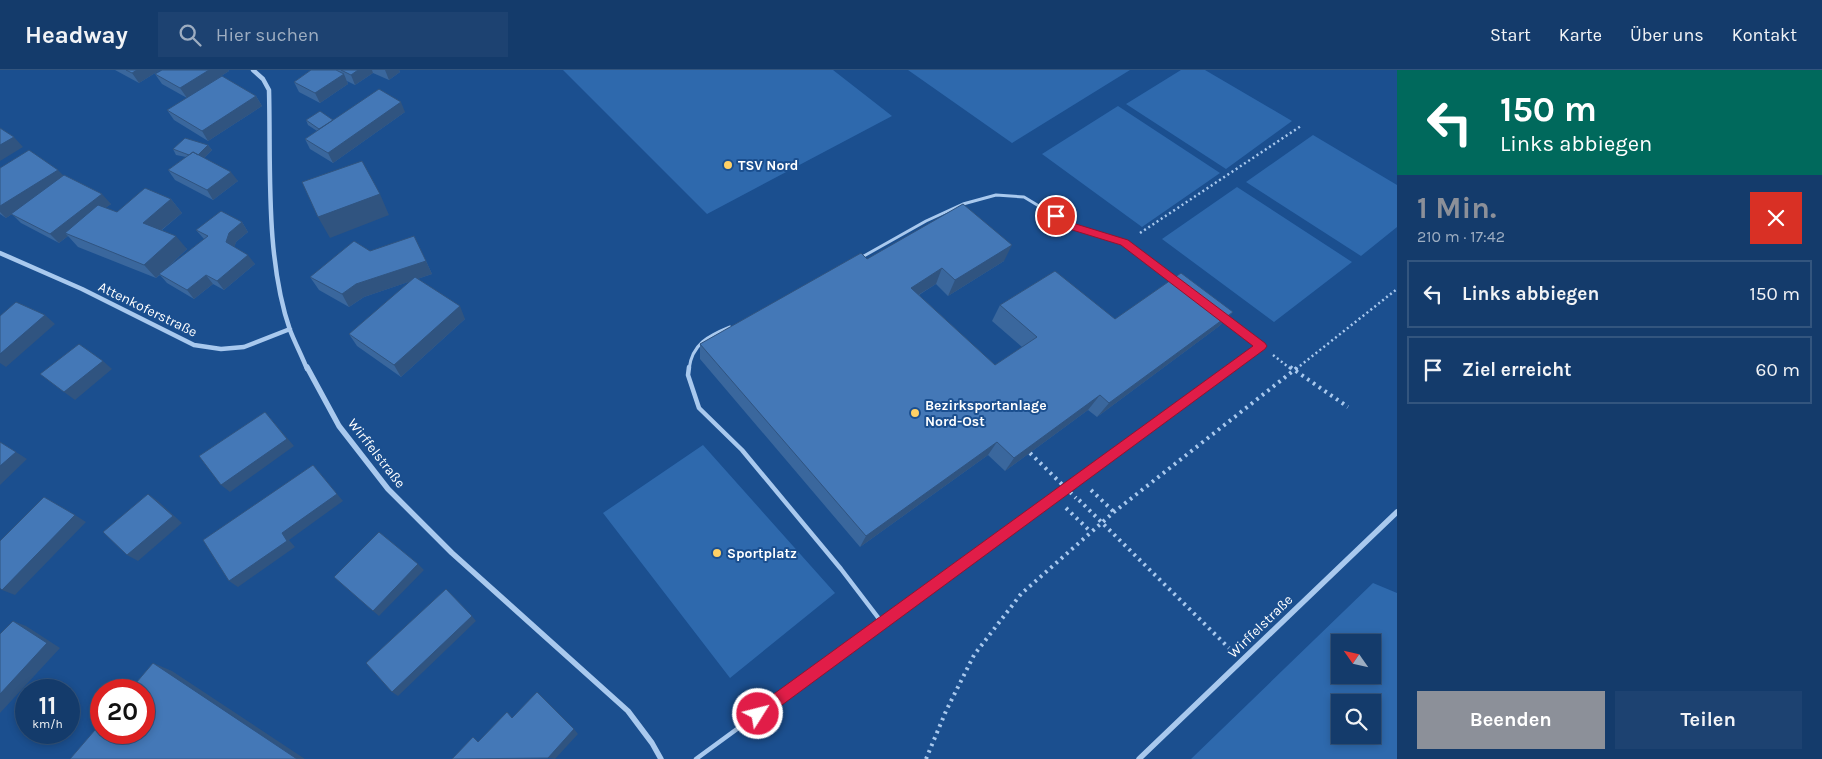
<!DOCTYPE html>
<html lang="de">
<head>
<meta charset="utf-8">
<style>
  body { margin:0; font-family:Karla,sans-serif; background:#1d4271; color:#f1f3f6; height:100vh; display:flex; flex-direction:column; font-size:19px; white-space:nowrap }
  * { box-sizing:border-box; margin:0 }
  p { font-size:16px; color:#9dadc1 }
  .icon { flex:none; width:28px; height:28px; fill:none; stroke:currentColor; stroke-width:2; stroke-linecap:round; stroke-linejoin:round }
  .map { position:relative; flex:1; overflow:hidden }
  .sheet { display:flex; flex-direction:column; background:#143b6b; width:425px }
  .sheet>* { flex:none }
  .banner { background:#00695c; color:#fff; overflow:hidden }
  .needle { width:32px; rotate:304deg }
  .fabs { position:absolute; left:1331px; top:564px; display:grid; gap:10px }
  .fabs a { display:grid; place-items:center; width:50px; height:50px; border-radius:0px; background:#143b6b; box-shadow:0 2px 8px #0003,0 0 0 1px #33557e; font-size:25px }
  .speed { position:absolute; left:15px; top:609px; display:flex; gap:10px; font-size:25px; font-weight:700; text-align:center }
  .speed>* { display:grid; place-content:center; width:65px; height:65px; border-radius:50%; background:#143b6b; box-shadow:0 2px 8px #0003,0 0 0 1px #33557e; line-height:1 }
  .speed small { font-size:12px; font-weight:400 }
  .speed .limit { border:8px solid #d22; background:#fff; color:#111 }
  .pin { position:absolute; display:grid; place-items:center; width:42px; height:42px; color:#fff; margin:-21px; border:2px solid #fff; border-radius:50%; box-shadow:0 1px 5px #0007 }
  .me { position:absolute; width:55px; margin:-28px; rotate:54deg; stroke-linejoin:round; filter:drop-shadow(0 0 4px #0008) }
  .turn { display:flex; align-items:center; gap:18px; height:105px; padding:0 20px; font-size:22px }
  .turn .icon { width:65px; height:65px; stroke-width:2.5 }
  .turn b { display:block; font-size:35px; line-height:42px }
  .round { display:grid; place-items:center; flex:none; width:52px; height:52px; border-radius:0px; background:#1d4271 }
  .summary { display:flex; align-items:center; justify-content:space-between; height:85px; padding:0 20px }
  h1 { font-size:30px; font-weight:700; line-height:38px; color:#8c9099 }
  .action { display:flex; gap:10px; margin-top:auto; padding:10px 20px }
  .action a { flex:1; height:58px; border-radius:0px; background:#8c9099; color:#fff; font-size:20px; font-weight:700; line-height:58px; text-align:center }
  .action a+a { background:#1d4271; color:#f1f3f6 }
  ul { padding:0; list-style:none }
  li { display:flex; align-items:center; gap:15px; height:68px; margin:0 10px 8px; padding:0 10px; border:2px solid #33557e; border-radius:0px }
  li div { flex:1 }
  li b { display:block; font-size:19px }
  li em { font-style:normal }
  header { display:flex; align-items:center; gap:30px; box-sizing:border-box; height:70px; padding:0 25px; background:#143b6b; border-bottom:1px solid #33557e }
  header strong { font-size:24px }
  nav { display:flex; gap:28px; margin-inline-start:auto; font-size:18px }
  .search { width:350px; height:45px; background:#1d4271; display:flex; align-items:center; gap:12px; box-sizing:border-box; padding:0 18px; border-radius:0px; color:#9dadc1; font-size:19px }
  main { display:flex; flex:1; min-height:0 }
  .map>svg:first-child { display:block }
  .green { fill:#2e69ad; fill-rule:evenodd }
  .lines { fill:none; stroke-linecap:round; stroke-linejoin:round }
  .path-far1 { stroke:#a9c9ee; stroke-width:2.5; stroke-dasharray:2 3; stroke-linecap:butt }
  .path { stroke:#a9c9ee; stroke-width:4; stroke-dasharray:2.5 4.5; stroke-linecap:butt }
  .lane-far1 { stroke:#a9c9ee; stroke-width:3 }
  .lane { stroke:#a9c9ee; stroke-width:4.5 }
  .street-far1 { stroke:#a9c9ee; stroke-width:4.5 }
  .street { stroke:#a9c9ee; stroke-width:5.5 }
  .path-bridge { stroke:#a9c9ee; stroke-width:4; stroke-dasharray:2.5 4.5; stroke-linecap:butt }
  .wall { fill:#3a679d }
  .shaded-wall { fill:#305480 }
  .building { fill:#4478b7; stroke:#305480 }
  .route { fill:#e11d48; stroke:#92132f }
  .poi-dot { fill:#ffd166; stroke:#1b4f8f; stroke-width:2 }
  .labels { text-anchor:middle; stroke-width:4; stroke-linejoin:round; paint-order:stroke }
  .poi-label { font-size:14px; font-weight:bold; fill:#fff; stroke:#1b4f8f; text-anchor:start }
  .street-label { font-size:14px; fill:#fff; stroke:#1b4f8f }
</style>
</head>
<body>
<header>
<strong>Headway</strong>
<div class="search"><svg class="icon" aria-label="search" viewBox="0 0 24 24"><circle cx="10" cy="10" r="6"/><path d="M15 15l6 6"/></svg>Hier suchen</div>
<nav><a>Start</a><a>Karte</a><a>Über uns</a><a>Kontakt</a></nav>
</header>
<main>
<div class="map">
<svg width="1397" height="689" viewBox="0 0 1397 689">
  <rect width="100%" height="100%" fill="#1b4f8f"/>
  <!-- green -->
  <path class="green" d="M563,0H833L892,46L707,144Z
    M908,0H1130L1012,73Z
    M1181,0H1205L1292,51L1226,99L1126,34Z
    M1118,36L1220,103L1142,157L1042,84Z
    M1313,65L1397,115V157L1361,186L1246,112Z
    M1237,117L1352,192L1274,252L1162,169Z
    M703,375L835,523L730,608L603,443Z
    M1373,513L1397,523V689H1191ZM1340,572H1372V605H1340ZM1372,632V665H1340V632Z"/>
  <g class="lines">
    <!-- path-far1 -->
    <path class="path-far1" d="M1140,163L1301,56
      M1273,285L1291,299
      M1296,299L1397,219"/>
    <!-- path -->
    <path class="path" d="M1290,297L1348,337
      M1091,420L1114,442
      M1079,430L1229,578
      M1066,438L1091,462
      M926,689L946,641L974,585L1021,524L1114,442L1298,297"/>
    <!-- lane-far1 -->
    <path class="lane-far1" d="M862,187L926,151L963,134L996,125L1024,127L1072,156L1125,173L1177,212
      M1222,246L1261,276L1230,299
      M689,299C692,274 708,266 730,257"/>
    <!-- lane -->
    <path class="lane" d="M689,297L688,305L699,338L742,380L841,499L883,554
      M696,689L1232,297"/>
    <!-- street-far1 -->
    <path class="street-far1" d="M253,0L263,9L269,20C271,96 265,188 290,260C295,273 302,286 307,299
      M0,183L82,219L194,275L221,279L244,277L290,259"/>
    <!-- street -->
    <path class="street" d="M307,297L339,356L388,419L452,483L628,641L652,673L661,689
      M1139,689L1397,442"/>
    <!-- path-bridge -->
    <path class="path-bridge" d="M1030,383L1076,428"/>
  </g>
  <!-- wall -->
  <path class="wall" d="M115,0H160L139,13Z
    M162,0H228L229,1L187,28L162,14L155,4Z
    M311,0H399L400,2L389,10L373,3L355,15L347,11L348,14L320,33L299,22L294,12Z
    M256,26L262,36L208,71L174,50L167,40Z
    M405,42L333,93L310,79L305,69L317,61L308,55L306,50H333Z
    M208,75L212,80L204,88L238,111L213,130L175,110L168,100L186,87L176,85L173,79Z
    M0,98L63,106L111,134L105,138L117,142L171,129L182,143L162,160L187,179L166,199L204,169L196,160L242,152L248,162L236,172L234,177L255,194L224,220L213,214L194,229L167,213L160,205L156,208L78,177L68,166L59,173L21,153L12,144L6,148L0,144Z
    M370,181L426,191L432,204L417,209L465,249L401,307L357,276L349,264L411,211L364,227L349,237L319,220L310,207Z
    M867,189L1004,191L948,226L936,214L919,225L995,295L1022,277L992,251L1000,235L1115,249L1233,242L1218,257L1097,347L1088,340L1005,401L988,385L860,477L700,289V274Z"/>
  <!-- shaded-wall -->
  <path class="shaded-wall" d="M137,0H160L139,13L132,3Z
    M209,0H228L229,1L187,28L180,18Z
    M358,0H372L373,3L355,15L351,5Z
    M385,0H399L400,2L389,10Z
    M344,4L348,14L320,33L315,23Z
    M256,26L262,36L208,71L202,61Z
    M401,32L405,42L333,93L328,83Z
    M14,67L23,77L0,91V75Z
    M208,75L212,80L200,92L196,87Z
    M58,100L67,109L6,148L0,142V136Z
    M231,102L238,111L213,130L207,120Z
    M102,124L111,134L70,165L65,163L68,166L59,173L50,164Z
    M380,124L389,145L330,168L318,147Z
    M171,129L182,143L154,166L143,153Z
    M242,152L248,162L236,172L233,182L226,172L229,163Z
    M176,166L187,179L156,208L144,195Z
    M1012,175L1004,191L948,226L955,210Z
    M248,185L255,194L224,220L217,211Z
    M426,191L432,204L364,227L349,237L342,224L356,214Z
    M942,198L936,214L905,233L911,218Z
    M206,205L213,214L194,229L187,220Z
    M460,236L465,249L401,307L394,295Z
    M1233,242L1218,257L1097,347L1109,333Z
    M45,245L55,254L6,297L0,293V284Z
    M103,291L112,299L75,330L64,322Z
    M1100,325L1088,340L1005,401L1014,388Z
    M265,342L294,376L230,422L221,415Z
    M997,372L988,385L860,477L866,466Z
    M16,382L27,389L0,415V396Z
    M313,395L343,431L289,470L295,477L238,517L229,511L282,463Z
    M148,424L158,431L182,453L138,491L127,485Z
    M75,445L86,452L15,525L2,520Z
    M418,494L424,500L379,546L373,541Z
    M472,546L476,551L398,626L392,622Z
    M13,551L26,556L60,578L0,643V624Z
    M153,593L172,601L305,689H297Z
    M574,659L578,664L555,689L548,688Z"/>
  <!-- building -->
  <path class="building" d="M126,0H137L132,3Z
    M162,0H209L180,18L155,4Z
    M311,0H336L344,4L315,23L294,12Z
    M341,0H358L351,5Z
    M222,6L256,26L202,61L167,40Z
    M379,19L401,32L328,83L305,69Z
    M320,41L333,50L319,59L306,50Z
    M0,58L14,67L0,75Z
    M185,68L208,75L198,85L193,82L189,85L173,79Z
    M29,80L58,100L0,136V98Z
    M193,82L231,102L207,120L168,100Z
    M362,91L380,124L318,147L302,112Z
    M64,105L102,124L50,164L11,144Z
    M145,118L171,129L143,153L176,166L144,195L65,163L98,135L117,142Z
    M963,134L1012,175L955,210L942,198L911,218L995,295L1037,267L1000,235L1055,201L1115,249L1181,203L1233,242L1109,333L1100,325L1014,388L997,372L866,466L700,274L861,183L867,189Z
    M221,141L242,152L229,163L226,172L248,185L217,211L206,205L187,220L159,204L208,166L196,160Z
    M414,166L426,191L356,214L342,224L310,207L354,171L370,181Z
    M415,207L460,236L394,295L349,264Z
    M16,232L45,245L0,284V246Z
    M79,274L103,291L64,322L40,304Z
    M265,342L287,369L221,415L199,386Z
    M0,372L16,382L0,396Z
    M313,395L337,424L282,463L287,471L229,511L203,470Z
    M148,424L173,446L127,485L103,462Z
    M44,427L75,445L2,520L0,518V471Z
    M379,462L418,494L373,541L334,507Z
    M446,519L472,546L392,622L366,593Z
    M13,551L47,573L0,624V564Z
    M153,593L297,689H70L101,653V662H144V620H130Z
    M537,622L574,659L548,688L452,689L473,667L478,672L507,642L512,648Z"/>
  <!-- route -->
  <path class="route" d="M1056,143L1076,154L1128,170L1265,273L1267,276L1265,279L763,649L758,651L753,649L751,644L753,639L1253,276L1121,175L1069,159L1053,149V144Z"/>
  <!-- markers -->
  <g class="poi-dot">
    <circle cx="728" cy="95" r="5"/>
    <circle cx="915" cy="343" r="5"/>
    <circle cx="717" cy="483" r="5"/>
  </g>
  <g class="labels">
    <!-- poi labels -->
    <g class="poi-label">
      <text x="738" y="100">TSV Nord</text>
      <text x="925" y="340">Bezirksportanlage<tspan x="925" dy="16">Nord-Ost</tspan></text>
      <text x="727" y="488">Sportplatz</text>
    </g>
    <!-- street labels -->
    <g class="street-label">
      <text transform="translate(148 239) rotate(26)" y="5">Attenkoferstraße</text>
      <text transform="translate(377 383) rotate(52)" y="5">Wirffelstraße</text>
      <text transform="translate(1260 556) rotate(-44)" y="5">Wirffelstraße</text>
    </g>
  </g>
</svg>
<div class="fabs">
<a><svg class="needle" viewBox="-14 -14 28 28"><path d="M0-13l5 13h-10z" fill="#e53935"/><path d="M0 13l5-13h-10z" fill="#9dadc1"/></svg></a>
<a><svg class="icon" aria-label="search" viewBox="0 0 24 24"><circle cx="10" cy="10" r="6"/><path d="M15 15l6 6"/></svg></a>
</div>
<div class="speed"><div>11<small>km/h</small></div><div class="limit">20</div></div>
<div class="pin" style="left:1056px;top:146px;background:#d93025"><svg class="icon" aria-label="arrive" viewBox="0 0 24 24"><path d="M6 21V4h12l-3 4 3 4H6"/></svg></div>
<svg class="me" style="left:758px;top:644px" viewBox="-20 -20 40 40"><circle r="17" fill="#e11d48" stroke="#fff" stroke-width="3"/><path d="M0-11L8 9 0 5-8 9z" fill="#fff"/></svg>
</div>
<section class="sheet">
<div class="banner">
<div class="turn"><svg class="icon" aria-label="left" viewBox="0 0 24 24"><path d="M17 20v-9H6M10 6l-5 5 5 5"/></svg><div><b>150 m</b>Links abbiegen</div></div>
</div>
<div class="summary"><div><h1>1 Min.</h1><p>210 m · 17:42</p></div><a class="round" style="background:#d93025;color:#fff"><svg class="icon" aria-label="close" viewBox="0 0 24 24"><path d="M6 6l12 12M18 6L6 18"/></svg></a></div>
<ul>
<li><svg class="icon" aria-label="left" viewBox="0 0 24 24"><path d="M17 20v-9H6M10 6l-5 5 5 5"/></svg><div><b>Links abbiegen</b></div><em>150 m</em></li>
<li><svg class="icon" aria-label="arrive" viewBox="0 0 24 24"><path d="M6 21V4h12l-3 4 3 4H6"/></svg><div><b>Ziel erreicht</b></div><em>60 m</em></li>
</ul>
<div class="action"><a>Beenden</a><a>Teilen</a></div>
</section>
</main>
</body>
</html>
